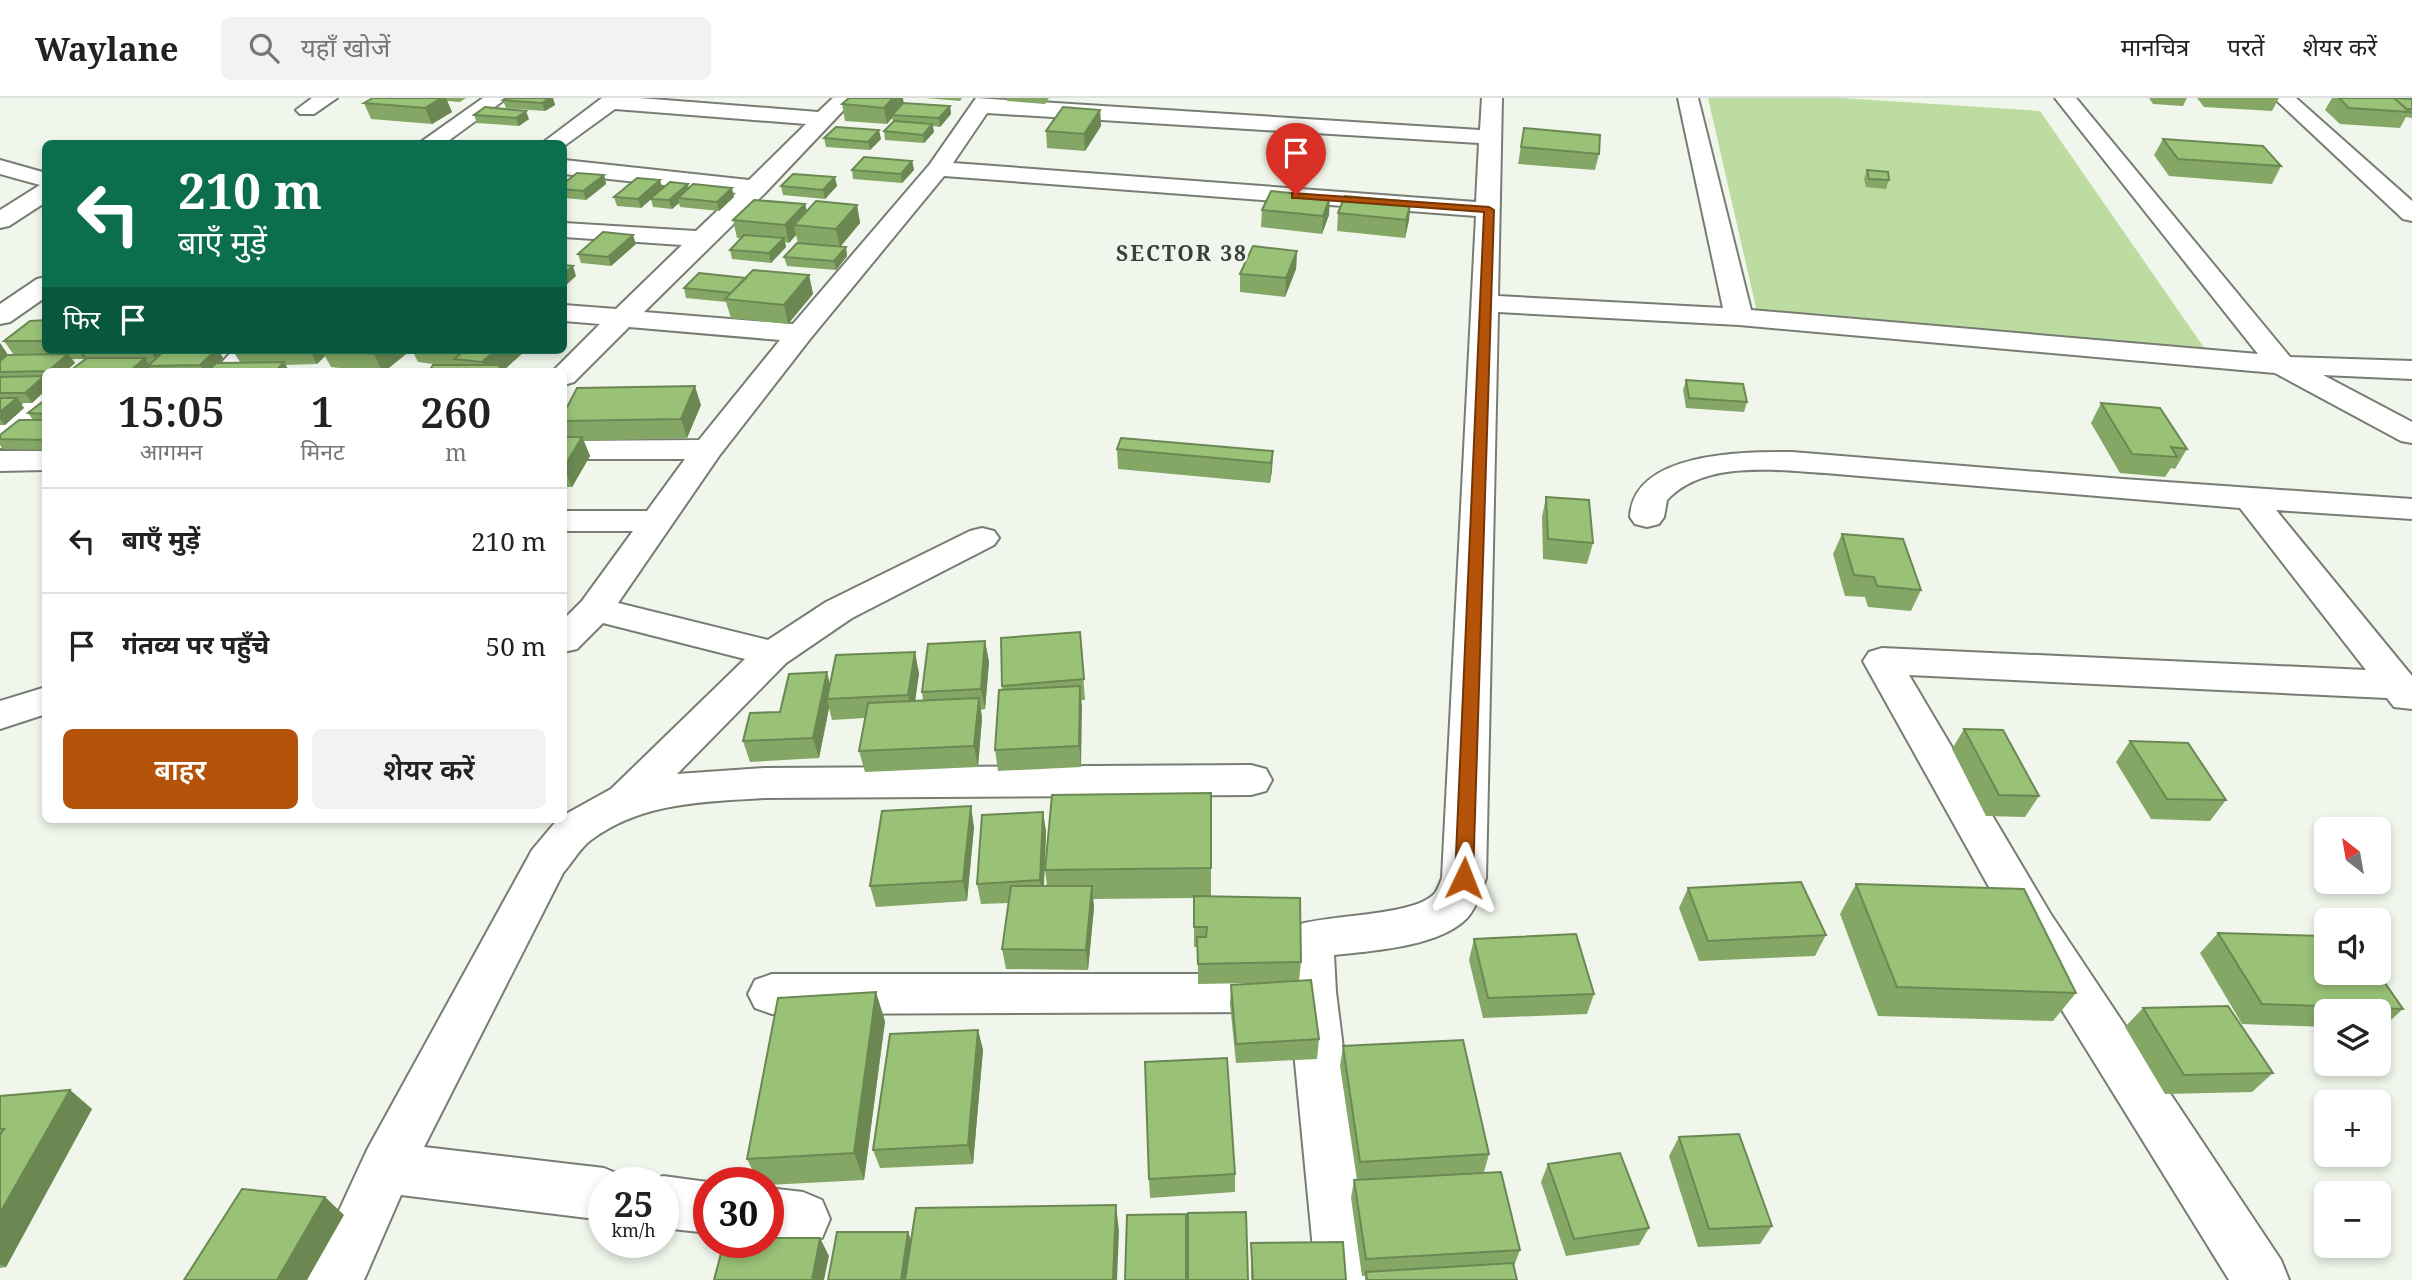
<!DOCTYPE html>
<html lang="hi">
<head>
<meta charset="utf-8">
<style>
  body { margin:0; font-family:"Noto Serif","Noto Sans Devanagari",serif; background:#f2f2f2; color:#222; height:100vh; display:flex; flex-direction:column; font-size:26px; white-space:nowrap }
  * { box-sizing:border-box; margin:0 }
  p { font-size:23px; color:#767676 }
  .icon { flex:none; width:38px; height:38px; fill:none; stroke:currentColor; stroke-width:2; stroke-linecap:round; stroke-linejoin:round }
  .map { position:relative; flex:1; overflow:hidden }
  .sheet { position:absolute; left:42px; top:270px; width:525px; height:455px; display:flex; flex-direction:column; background:#fff; border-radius:10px; box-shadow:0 4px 10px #0003 }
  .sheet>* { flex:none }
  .hud { position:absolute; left:42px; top:42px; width:525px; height:214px; border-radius:10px; box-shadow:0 4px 10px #0003; background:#0b6e4f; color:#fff; overflow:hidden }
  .needle { width:46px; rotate:329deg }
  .tools { position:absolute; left:2314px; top:719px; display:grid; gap:14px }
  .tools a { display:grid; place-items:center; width:77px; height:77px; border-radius:10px; background:#fff; box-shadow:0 4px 10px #0003; font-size:35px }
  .speed { position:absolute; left:588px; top:1069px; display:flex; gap:14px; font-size:35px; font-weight:700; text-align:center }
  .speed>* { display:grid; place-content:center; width:91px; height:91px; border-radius:50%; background:#fff; box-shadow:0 4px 10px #0003; line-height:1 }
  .speed small { font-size:18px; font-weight:400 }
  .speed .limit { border:10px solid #d22; background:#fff; color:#111 }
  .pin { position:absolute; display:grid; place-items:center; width:60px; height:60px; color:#fff; margin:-72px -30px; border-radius:50% 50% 50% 0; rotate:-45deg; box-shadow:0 0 7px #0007 }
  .pin .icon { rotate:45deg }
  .me { position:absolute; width:77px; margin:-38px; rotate:2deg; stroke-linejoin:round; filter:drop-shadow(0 0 5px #0008) }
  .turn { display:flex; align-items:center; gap:24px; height:147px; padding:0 21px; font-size:32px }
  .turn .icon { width:91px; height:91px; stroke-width:2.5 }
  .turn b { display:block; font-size:49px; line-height:60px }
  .then { display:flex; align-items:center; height:66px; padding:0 21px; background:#0003; gap:14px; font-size:26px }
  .eta { display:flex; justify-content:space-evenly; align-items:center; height:119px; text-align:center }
  .eta b { font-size:42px; font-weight:600; line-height:49px }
  .button { display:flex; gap:14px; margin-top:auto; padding:14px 21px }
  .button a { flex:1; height:80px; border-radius:10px; background:#b45309; color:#fff; font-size:28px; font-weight:600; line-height:80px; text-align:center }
  .button a+a { background:#f2f2f2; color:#222 }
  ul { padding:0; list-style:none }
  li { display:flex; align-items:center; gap:21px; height:105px; padding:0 21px; border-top:2px solid #e0e0e0 }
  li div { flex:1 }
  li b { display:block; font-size:26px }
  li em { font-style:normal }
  header { display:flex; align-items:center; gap:42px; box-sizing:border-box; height:98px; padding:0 35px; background:#fff; border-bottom:2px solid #e0e0e0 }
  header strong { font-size:33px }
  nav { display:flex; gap:38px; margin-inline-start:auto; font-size:24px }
  .search { width:490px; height:63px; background:#f2f2f2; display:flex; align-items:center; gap:18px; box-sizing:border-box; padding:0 24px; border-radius:10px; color:#767676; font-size:26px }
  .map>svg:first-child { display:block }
  .green { fill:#bcdca1 }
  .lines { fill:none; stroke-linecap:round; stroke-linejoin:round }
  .street-casing { stroke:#787d74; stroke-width:4 }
  .street { fill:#fff; fill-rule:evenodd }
  .wall { fill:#84a766; fill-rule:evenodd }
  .shaded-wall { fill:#6b8853 }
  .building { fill:#99c277; stroke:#6b8853; stroke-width:2 }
  .route { fill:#b45309; stroke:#753606; stroke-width:2 }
  .labels { text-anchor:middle; stroke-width:5; stroke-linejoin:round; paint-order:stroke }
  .far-district-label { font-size:21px; font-weight:bold; letter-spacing:2px; fill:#3b3e3a; stroke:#f0f6eb }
</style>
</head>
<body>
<header>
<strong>Waylane</strong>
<div class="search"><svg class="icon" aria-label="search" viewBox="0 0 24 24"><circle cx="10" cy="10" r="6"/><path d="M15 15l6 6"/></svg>यहाँ खोजें</div>
<nav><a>मानचित्र</a><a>परतें</a><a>शेयर करें</a></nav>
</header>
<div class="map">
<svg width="2412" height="1182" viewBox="0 0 2412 1182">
  <rect width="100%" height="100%" fill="#f0f6eb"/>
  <!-- green -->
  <path class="green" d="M1708,0H1842L2040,13L2205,251L1757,214Z"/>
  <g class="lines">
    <!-- street casing -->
    <g class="street-casing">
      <path id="street" d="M312,0H337L314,16H300L296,12Z
        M483,0H507L444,46H418Z
        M602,0H639L818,14L833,0H855L765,95L644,214L793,226L930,66L976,0L1480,32L1482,0H1502L1498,198L1723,210L1678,0H1698L1751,212L2258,256L2055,0H2076L2290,259L2412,263V281L2323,277L2412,324V345L2401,343L2275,275L1739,227L1498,214L1486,780C1481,794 1475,814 1464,823C1435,849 1371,853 1334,857L1336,894L1372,1182H1316L1290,912L1282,914L772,916L755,910L748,896L755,882L772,876H1288L1287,841L1294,828C1326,816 1415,819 1435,795C1438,791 1440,785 1442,780L1476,118L944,78L810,241L719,358L618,505L768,542L826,504L970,433L982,430L994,433L999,440L994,447L852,520L786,565L677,676L764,670L1251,667L1266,671L1272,682L1266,693L1251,697L764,700C703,704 642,704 591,742C580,750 572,765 563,775L424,1049L604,1070L623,1078L626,1085H604V1122L401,1097L364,1182H307L367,1052L532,752L558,721H564V717L611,691L745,561L603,525L577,551L564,554V521L582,503L633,433H564V413H647L685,361H564V343L699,342L780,242L629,229L574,284L564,287V273H553L600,226L564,223V207L616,211L682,147L564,139V125L696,133L736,95L564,76V62L749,82L806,26L615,11L564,48V46H541ZM987,15L1479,45L1476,104L953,65Z
        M2274,0H2296L2412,103V123L2403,121Z
        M0,62L46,75V104L9,128L0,130V112L40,87L0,76Z
        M46,179V199L10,224L0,226V206L37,181Z
        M233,252H263L244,273H214Z
        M46,292V317L11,348L0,350V325L35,295Z
        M0,353H46V372L0,373Z
        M1792,354L2123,381L2412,401V421L2276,412L2412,578V611L2394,609L2387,600L1909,577L2050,815L2281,1162L2289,1182H2229L2018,841L1863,563L1869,554L1882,550L2366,572L2240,410L1825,375C1775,372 1704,362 1667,402L1664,419L1659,426L1647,429L1635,426L1630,419C1633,353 1745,354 1792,354Z
        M46,589V616L0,631V603Z
        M663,1078L715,1085H709V1135L663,1130V1085H645Z
        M768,1090L803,1094L822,1102L830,1121L822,1140L803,1148L768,1143Z"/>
    </g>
    <!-- street -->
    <use href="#street" class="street"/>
  </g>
  <!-- wall -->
  <path class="wall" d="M373,0H466L460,4L447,3L452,14L432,26L371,21L364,5Z
    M506,0H553L555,7L545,13L506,10L503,2Z
    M926,0H962L960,3Z
    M1006,0H1049L1045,6L1007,3Z
    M2149,0H2187L2183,8L2153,6Z
    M2197,0H2279L2272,13L2204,9Z
    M2332,0L2412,1V20L2406,19L2400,30L2340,26L2325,12Z
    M904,5L950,8L951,16L940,29L933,28L934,34L924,45L885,42L884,33L893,24L892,20L887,26L845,23L842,6Z
    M1100,12L1101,28L1085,53L1047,50L1046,33Z
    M474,17L529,21L519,28L477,25Z
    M1524,30L1599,56L1595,72L1518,66Z
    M824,40L881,41L870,52L826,49Z
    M2163,41L2281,68L2272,86L2169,78L2154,57Z
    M912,63L914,72L902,85L853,81L852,72Z
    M1867,72L1889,82L1886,91L1866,89L1864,81Z
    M604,77L606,86L586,102L564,100V85Z
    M781,88H837L825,101L783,97Z
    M663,90H689L734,99L719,113L680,109L679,105L672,111L653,109L651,101L641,110L617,108L614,99Z
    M805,106L807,113L857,107L860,125L840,149L798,145L796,137L789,145L785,144L786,149L771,165L732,161L730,152L741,140H737L733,122Z
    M1262,112L1329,117L1322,136L1261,129Z
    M1338,115L1409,122L1405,140L1337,133Z
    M636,146L611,168L581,165L578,156Z
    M846,149L847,158L836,172L787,168L784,159Z
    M1297,153L1296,171L1285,199L1240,194V176Z
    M809,177L813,196L788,226L731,220L726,204L686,200L684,190L746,180Z
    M46,222V252H411L385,273H368L331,269L325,258L317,266L286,267L289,273H151L150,271L147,273H72L71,272L87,260L84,261H72L75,265L66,273H46V292L32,305H20L24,310L5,327H0V245L8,257H14L4,243ZM233,253L240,264L219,265L223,260L220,255H231Z
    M412,252H526L504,272V273H429L441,267L418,264Z
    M1686,282L1747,304L1744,314L1686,310L1683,292Z
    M46,301V352L3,351L0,347V337L33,322L28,315Z
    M2101,305L2187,351L2175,371L2171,370L2165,379L2120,375L2091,325Z
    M701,307L687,340L584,343L590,358L572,389H564V339H565L564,335V315Z
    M1117,351L1273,353L1272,372L1270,385L1118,371Z
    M1546,399L1593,445L1587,466L1543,461L1542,419Z
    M1842,436L1921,492L1911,513L1868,509L1865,499L1845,498L1833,456Z
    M1080,534L1085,602H1081V669L998,673L995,652L1002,592V588Z
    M985,543L989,564L985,611L981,612L982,620L978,669L865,674L859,653L865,620L832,622L829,610L819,660L750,664L743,643L780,614L830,586L919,575L915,603L923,602L922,594Z
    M1964,631L2039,698L2025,719L1986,718L1952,651Z
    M2130,643L2226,702L2210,723L2151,721L2116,664Z
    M1211,695V799L1301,864L1299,883L1319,941L1317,961L1236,965L1230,906L1231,887L1253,885L1198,886V849H1194V800L1093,801L1094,809L1088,872L1006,871L1002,851L1009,805L981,806L977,786L1043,714L1046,734L1044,788H1047L1045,772Z
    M974,729L967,803L876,809L870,788Z
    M1856,786L2076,895L2053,923L1878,918L1840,816Z
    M1688,790L1826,837L1815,858L1699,863L1679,810Z
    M2218,835L2403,911L2381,931H2378V914H2326V929L2242,926L2200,855Z
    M1474,841L1594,896L1587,916L1483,920L1469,862Z
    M2143,910L2273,975L2252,994L2165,996L2125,929Z
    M885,923L864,1082L768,1087V1085H759L747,1061Z
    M978,932L983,952L973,1066L880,1070L873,1052Z
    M1343,948L1489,1056L1484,1074L1520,1152L1514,1168L1517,1182H1365V1178H1362L1351,1100L1354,1082H1357L1340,968Z
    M70,992L92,1011L6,1169L0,1170V998Z
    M1679,1039L1772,1128L1760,1146L1698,1149L1669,1058Z
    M1548,1066L1649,1130L1639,1147L1566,1158L1541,1084Z
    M1235,1076V1094L1150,1100L1149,1081Z
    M1251,1145L1346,1182H1251Z"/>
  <!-- shaded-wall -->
  <path class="shaded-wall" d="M441,0H446L452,14L432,26L425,10Z
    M550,0H553L555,7L545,13L542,5Z
    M893,0H903L904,7L892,17V20L887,26L884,10Z
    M950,8L951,16L940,29L939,20Z
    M1100,12L1101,28L1085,53L1084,36Z
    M526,13L529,21L519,28L516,20Z
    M932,26L934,34L924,45L923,37Z
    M879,32L881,41L870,52L868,44Z
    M912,63L914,72L902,85L901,76Z
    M604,77L606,86L586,102L583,93Z
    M835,79L837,88L825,101L823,92Z
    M660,82L663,91L641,110L638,101Z
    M688,86L690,94L678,100L679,105L672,111L669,102Z
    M732,90L734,99L719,113L717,104Z
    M1330,99L1329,117L1322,136L1323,118Z
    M1411,104L1409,122L1405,140L1406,122Z
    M805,106L809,124L794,127L796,137L789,145L785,127Z
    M857,107L860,125L840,149L836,131Z
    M633,137L636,146L611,168L608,159Z
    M784,140L786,149L771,165L769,155Z
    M846,149L847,158L836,172L834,163Z
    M1297,153L1296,171L1285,199L1286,180Z
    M573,168L576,178L564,189V176Z
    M809,177L813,196L788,226L784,207Z
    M0,245L12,263L0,273Z
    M78,252H82L86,259L84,261Z
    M150,252H176L159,267Z
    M216,252H218L223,260L210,273H204L200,267Z
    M310,252H322L325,258L317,266Z
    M378,252H411L385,273H382L374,256Z
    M496,252H526L504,272V273H486L482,264Z
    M68,256L75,265L66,273H48Z
    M145,260L150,268H148L150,271L147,273H131Z
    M284,264L289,273H276Z
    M44,278L46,280V292L32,305L25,295Z
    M695,288L701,307L687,340L681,321Z
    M17,300L24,310L5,327L0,321V314Z
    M582,339L590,358L572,389L564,369Z
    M1273,353L1272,372L1270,385L1271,365Z
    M985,543L989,564L985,611L981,591Z
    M915,554L919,575L913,618L908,597Z
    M827,574L832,595L827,601L829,610L819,660L813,640Z
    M1080,588L1082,609L1081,669L1079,648Z
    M979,600L982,620L978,669L974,648Z
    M971,708L974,729L967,803L963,783Z
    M1043,714L1046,734L1043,803L1040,782Z
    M1092,788L1094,809L1088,872L1086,852Z
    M876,894L885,923L864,1082L854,1055Z
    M978,932L983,952L973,1066L968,1047Z
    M70,992L92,1011L6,1169L0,1166V1115Z
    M325,1099L344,1117L307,1182H277Z
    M1116,1107L1119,1133L1117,1182H1113Z
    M908,1134L915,1152L910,1182H901Z
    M820,1140L829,1158L824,1182H812Z"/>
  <!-- building -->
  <path class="building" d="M373,0H441L425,10L364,5Z
    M506,0H550L542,5L503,2Z
    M849,0H893L884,10L842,6Z
    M2339,0H2394L2410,14L2349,10Z
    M2394,0L2412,1V11H2406Z
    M903,5L950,8L939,20L892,17Z
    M485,9L526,13L516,20L474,17Z
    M1063,9L1100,12L1084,36L1046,33Z
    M894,23L932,26L923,37L884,33Z
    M836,29L879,32L868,44L824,40Z
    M1524,30L1600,37L1599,56L1521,49Z
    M2163,41L2263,48L2281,68L2178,61Z
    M864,59L912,63L901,76L852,72Z
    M1867,72L1888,74L1889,82L1869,81Z
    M577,75L604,77L583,93L564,91V85Z
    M793,76L835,79L823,92L781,88Z
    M637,80L660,82L638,101L614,99Z
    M670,84L688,86L669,102L650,101Z
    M693,86L732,90L717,104L678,100Z
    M1271,93L1330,99L1323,118L1262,112Z
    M1345,98L1411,104L1406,122L1338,115Z
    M754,102L805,106L785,127L733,122Z
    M816,103L857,107L836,131L794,127Z
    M603,134L633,137L608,159L578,156Z
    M744,137L784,140L769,155L730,152Z
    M797,145L846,149L834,163L784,159Z
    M1253,148L1297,153L1286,180L1240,176Z
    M564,167L573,168L564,176Z
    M753,172L809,177L784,207L725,201Z
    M699,175L746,180L731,195L684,190Z
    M46,222V243H4L30,223Z
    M165,252H216L200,267L148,268Z
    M341,252H378L374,256Z
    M465,252H496L482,264L454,261Z
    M68,256L48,273L0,274V263L7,257Z
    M87,260H145L130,273L71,272Z
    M284,264L276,273H208L216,265Z
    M433,267H501L497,273H429Z
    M44,278L25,295H0V279Z
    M1686,282L1743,286L1747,304L1689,300Z
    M695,288L681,321L564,323V315L577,290Z
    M0,300H17L0,314Z
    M46,301V316L28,315Z
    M2101,305L2160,310L2187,351L2171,349L2177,359L2132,356Z
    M19,322H46V342L0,341V337Z
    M564,339H582L564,369Z
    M1121,340L1273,353L1271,365L1117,351Z
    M1546,399L1589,402L1593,445L1548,441Z
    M1842,436L1903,441L1921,492L1877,488L1874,479L1854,477Z
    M1080,534L1084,581L1002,588L1001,540Z
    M985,543L981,591L922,594L928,546Z
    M915,554L908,597L827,601L836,557Z
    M827,574L813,640L743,643L750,615L780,614L789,576Z
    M1080,588L1079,648L995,652L999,592Z
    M979,600L974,648L859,653L868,605Z
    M1964,631L2003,632L2039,698L1999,697Z
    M2130,643L2188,645L2226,702L2167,701Z
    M1211,695V770L1045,772L1052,697Z
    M971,708L963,783L870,788L882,713Z
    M1043,714L1040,782L977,786L982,717Z
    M1801,784L1826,837L1708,843L1688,790Z
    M1856,786L2024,791L2076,895L1897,889Z
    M1011,788H1092L1086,852L1002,851Z
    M1194,798L1300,800L1301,864L1198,866L1197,839H1206L1207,829H1194Z
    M2218,835L2326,838V875H2378L2403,911L2262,906Z
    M1576,836L1594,896L1488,900L1474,841Z
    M1311,882L1319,941L1236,946L1231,887Z
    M876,894L854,1055L747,1061L778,900Z
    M2228,908L2273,975L2184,977L2143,910Z
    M978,932L968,1047L873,1052L890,936Z
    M1463,942L1489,1056L1360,1064L1343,948Z
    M1227,960L1235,1076L1149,1081L1145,964Z
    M70,992L0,1115V1037L4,1031H0V998Z
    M1739,1036L1772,1128L1709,1131L1679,1039Z
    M1620,1055L1649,1130L1574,1141L1548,1066Z
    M1501,1074L1520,1152L1366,1161L1354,1082Z
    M242,1091L325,1099L277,1182H184Z
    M1116,1107L1113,1182H905L916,1110Z
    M1246,1114L1248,1182H1188V1115Z
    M1186,1116V1182H1125L1127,1117Z
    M837,1134H908L901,1182H828Z
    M768,1140H820L812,1182H714L724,1144H768Z
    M1343,1144L1346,1182H1253L1251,1145Z
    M1513,1165L1517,1182H1367L1366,1174Z"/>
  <!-- route -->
  <path class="route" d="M1292,95L1489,109L1494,112L1473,780L1471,785L1464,788L1458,785L1455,780L1484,114L1296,100H1292Z"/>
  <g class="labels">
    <!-- far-district labels -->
    <g class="far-district-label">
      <text x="1182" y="163">SECTOR 38</text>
    </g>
  </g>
</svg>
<div class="tools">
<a><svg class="needle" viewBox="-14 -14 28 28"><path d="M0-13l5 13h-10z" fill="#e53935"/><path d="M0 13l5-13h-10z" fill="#767676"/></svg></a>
<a><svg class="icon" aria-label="sound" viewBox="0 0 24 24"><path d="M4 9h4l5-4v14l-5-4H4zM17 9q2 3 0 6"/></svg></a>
<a><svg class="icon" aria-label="layers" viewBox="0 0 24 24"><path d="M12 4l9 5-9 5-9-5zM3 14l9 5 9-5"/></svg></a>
<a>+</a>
<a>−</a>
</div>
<div class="speed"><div>25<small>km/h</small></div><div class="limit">30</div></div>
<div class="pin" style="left:1296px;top:97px;background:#d93025"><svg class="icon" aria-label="arrive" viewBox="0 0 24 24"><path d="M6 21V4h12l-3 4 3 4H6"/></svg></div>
<svg class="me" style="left:1464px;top:780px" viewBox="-20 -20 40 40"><path d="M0-17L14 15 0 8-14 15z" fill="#b45309" stroke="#fff" stroke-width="4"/></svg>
<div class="hud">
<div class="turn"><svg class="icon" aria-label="left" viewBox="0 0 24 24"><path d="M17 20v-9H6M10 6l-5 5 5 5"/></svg><div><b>210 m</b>बाएँ मुड़ें</div></div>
<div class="then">फिर<svg class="icon" aria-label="arrive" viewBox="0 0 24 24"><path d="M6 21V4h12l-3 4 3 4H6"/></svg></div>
</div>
<section class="sheet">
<div class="eta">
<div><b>15:05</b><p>आगमन</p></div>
<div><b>1</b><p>मिनट</p></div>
<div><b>260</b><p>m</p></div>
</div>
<ul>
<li><svg class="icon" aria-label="left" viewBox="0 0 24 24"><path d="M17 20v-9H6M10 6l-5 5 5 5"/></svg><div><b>बाएँ मुड़ें</b></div><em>210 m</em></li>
<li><svg class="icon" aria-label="arrive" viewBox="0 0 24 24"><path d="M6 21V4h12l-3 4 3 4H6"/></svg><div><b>गंतव्य पर पहुँचे</b></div><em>50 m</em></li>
</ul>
<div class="button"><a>बाहर</a><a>शेयर करें</a></div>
</section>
</div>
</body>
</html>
